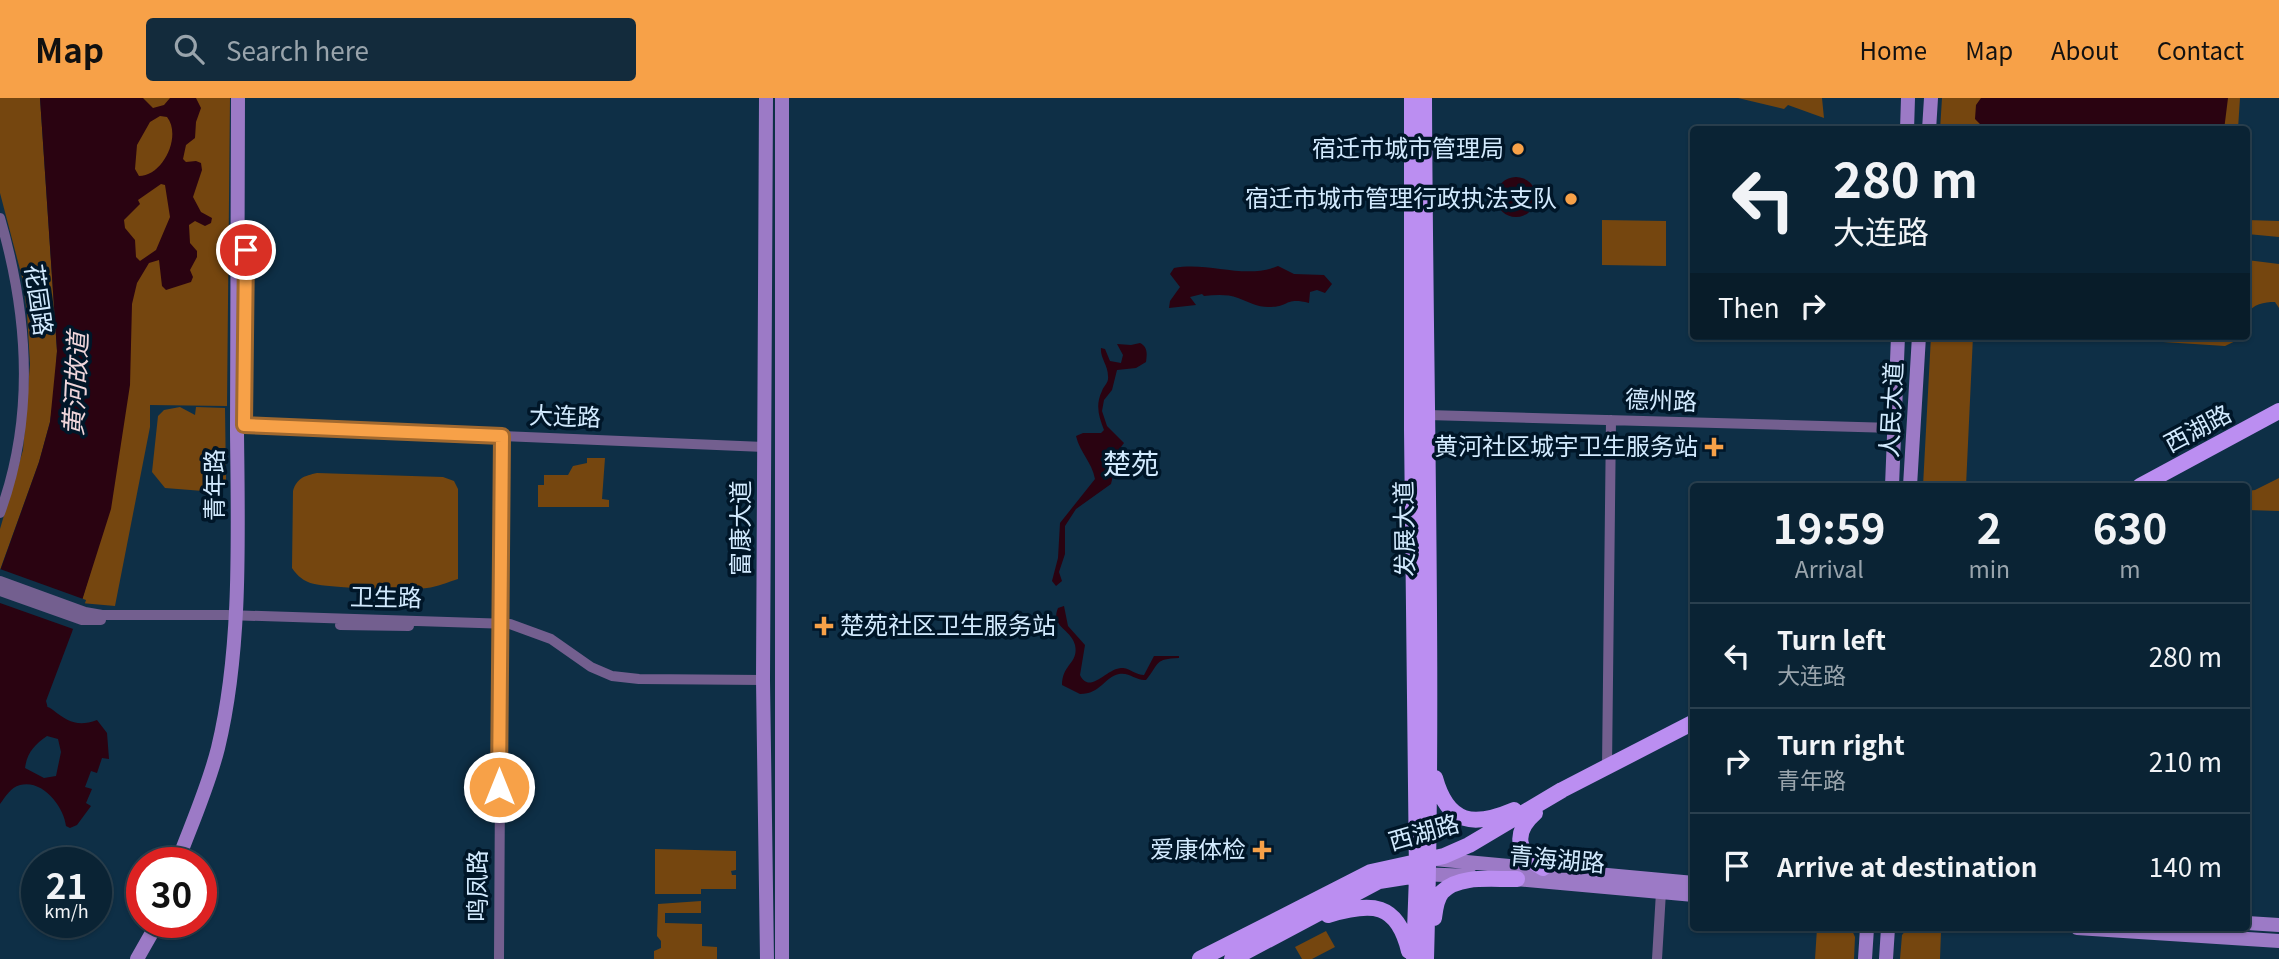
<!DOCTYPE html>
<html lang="en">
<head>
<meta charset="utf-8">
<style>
  body { margin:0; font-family:Georgia,"Noto Sans SC",serif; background:#132b3c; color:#f1f3f6; height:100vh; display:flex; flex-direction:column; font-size:26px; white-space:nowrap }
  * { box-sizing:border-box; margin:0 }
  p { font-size:23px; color:#99a4ac }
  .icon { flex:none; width:38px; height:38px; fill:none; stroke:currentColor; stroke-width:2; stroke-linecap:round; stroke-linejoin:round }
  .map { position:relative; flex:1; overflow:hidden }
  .panel { position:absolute; left:1690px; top:385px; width:560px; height:448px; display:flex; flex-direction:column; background:#0a2334; border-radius:7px; box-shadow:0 2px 5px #0004,0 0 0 2px #2a404f }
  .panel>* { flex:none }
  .hud { position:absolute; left:1690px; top:28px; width:560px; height:214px; border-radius:7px; box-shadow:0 2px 5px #0004,0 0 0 2px #2a404f; background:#0a2334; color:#f1f3f6; overflow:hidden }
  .speed { position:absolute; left:21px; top:749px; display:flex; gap:14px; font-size:35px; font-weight:700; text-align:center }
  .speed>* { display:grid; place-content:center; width:91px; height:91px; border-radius:50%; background:#0a2334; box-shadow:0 2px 5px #0004,0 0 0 2px #2a404f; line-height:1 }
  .speed small { font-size:18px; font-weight:400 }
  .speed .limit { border:10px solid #d22; background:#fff; color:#111 }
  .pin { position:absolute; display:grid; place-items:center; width:60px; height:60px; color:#fff; margin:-30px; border:4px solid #fff; border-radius:50%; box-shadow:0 2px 7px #0007 }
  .me { position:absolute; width:77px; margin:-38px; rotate:0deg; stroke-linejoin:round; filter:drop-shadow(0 0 5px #0008) }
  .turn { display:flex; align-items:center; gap:24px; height:147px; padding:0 28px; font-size:32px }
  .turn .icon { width:91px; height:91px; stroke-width:2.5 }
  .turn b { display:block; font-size:49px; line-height:60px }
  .then { display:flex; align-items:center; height:66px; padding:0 28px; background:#0003; gap:14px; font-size:26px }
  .eta { display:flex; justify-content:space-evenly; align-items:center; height:119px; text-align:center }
  .eta b { font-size:42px; font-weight:700; line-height:49px }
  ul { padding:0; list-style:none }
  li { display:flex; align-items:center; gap:21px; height:105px; padding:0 28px; border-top:2px solid #2a404f }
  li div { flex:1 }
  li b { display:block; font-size:26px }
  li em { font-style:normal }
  header { display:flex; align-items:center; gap:42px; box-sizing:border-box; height:98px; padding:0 35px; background:#f7a148; color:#111 }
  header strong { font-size:33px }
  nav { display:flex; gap:38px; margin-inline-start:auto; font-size:24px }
  .search { width:490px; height:63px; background:#132b3c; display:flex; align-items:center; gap:18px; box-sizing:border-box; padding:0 24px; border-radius:7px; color:#99a4ac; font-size:26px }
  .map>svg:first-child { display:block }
  .green { fill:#75460f }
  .water { fill:#2a0311; fill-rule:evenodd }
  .pier { fill:#0e2f46 }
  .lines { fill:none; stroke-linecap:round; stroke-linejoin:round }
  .street { stroke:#735f8f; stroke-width:10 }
  .secondary { stroke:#9c7ac6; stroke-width:14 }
  .primary { stroke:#bb8ef1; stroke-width:16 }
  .route-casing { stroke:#a1692f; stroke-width:18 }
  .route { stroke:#f7a148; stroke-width:12 }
  .poi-dot { fill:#f7a148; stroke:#001628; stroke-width:2.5 }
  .labels { text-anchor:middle; stroke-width:7; stroke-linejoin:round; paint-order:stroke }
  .poi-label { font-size:24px; fill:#d2eafe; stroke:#001628; text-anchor:end }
  .street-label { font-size:24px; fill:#d2eafe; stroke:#001628 }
  .water-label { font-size:26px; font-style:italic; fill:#efd6db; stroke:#001628 }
  .quarter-label { font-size:28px; fill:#d2eafe; stroke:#001628 }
</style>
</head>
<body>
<header>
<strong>Map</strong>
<div class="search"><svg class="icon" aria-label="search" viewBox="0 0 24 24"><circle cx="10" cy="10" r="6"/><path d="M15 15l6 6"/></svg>Search here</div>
<nav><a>Home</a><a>Map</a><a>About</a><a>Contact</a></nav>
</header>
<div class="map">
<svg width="2279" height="861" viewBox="0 0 2279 861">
  <rect width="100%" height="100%" fill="#0e2f46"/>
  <!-- green -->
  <path class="green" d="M0,0H40L57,253L55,289L50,324L39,364L0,472V431L23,352L30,266L27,215L23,183L0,95Z
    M131,0H230L227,308L150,307V329L115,508L81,505L91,472Z
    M1738,0H1822L1824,20L1788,7L1784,11Z
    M1942,0H2240L2238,31L1940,32Z
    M1602,122L1666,123V168L1602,167Z
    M2247,122L2279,123V139L2247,136Z
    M2247,162L2279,166V210L2275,204C2264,204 2253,206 2247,216Z
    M1931,238H1973L1966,388H1923Z
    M2164,238H2246L2225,248L2163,244Z
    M180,309L195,317L196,309L225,310L226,383H203V393L165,390L152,374L158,318L164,312Z
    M587,360H605L602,401L609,402V409H538V387H544V377H568L573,368L587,365Z
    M317,375L443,379L454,383L458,391V481C448,484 437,489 427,490C409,492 322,491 308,484C301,481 296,476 292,470L293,393C297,380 304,378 317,375Z
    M2279,380V413L2247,412V393L2255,392Z
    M655,751L736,753V772L731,773L732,777H736V791H701V796H655Z
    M701,803V815H665V825L702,826V848L717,849V861H654V853L661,850V843L657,838L658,806Z
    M1817,830H1851L1855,839L1854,861H1815Z
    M1907,831L1941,833L1940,861H1900L1902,837Z
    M1326,833L1335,849L1312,861H1302L1295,849Z"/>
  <!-- water -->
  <path class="water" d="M40,0H143L153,10L164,7L170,0H196L201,10L196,24L195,40L186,47L183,61L186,64L196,63L201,65L202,72L193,99L201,114L212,120L211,125L205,128L195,123L189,127L190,145L197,153V159L190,172L193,179L191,184L166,192L162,188L159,162L149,165L137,185L132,206L130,287L111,411L72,534L46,603C49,613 45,606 53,612C68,624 78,629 97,622L107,635L109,661L102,660L97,675L91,673L85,689L92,691L86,705L91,708L77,727L70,730L66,728C64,709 43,681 20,687C10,690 6,698 0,706V473L39,364L50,324L57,253ZM160,18L167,19C182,38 163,78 139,78L135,71L137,47L150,24ZM161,86L165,87L170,119L156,152L140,163L136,159L135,142L125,130L124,122L140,106L138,102ZM47,638L58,641L61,654L56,678L44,680L25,670C27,655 34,647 47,638Z
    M1981,0H2228L2224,32L1985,31L1975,21L1976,7Z
    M1496 99a20 20 0 1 1 40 0a20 20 0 1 1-40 0Z
    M1278,168L1294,176L1324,177L1332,186L1325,195L1317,192L1310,194L1309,205C1285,199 1289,209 1271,209C1259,210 1249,204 1238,200C1227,196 1216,197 1204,198L1202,196L1190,199L1196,207L1169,210L1170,203L1180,189L1170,176L1174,170C1208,163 1245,182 1278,168Z
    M1140,245C1148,249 1147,256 1146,264L1136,270L1117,272L1112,292L1104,302L1102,313L1107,328L1124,345L1121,349L1124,355L1116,365L1111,386L1076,411L1065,428V456L1059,474L1062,483L1056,488L1052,483L1058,460L1060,425L1095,381C1092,364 1080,355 1076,338L1083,335H1101L1104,332C1099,319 1095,307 1102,293C1104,287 1109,285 1108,278C1108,267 1100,260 1101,250L1105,251L1110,263L1121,265L1123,257L1117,246L1131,247Z
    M1064,508L1068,528L1085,547L1080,577C1090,598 1108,568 1123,570C1131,571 1136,577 1144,577L1154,558H1179V560C1154,561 1160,565 1146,582C1136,583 1130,574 1119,576C1104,579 1101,596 1080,596L1062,587C1062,566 1079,565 1075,547C1071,531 1050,529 1058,510Z"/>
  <!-- pier -->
  <path class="pier" d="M0,471L86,502L76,532L0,505Z"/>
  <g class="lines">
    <!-- street -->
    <path class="street" d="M0,120C28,216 35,319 0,415
      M1427,317L1894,330
      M237,327L765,349
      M0,483L85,514L102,517H227L510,526L551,541L591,569L612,578L639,581L763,582
      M0,493L82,522H101
      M340,527L409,528
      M1607,669L1611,322
      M499,861L502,338
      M1657,861L1661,794"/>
    <!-- secondary -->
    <path class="secondary" d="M766,0L763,582L767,861
      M782,0V861
      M1907,32L1908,0
      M1929,32L1931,0
      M1892,388L1898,238
      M1910,388L1919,238
      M1434,761L1694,785
      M177,765C191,727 208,690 218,650C242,551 238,435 237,334C237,222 237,111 238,0
      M1418,776L1471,778
      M1505,780L1694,797
      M2247,825L2279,827
      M2077,830L2279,843
      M137,861L158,824
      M1865,861L1867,830
      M1886,861L1888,830"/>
    <!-- primary -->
    <path class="primary" d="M1412,0V332L1417,777L1414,861
      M1424,0C1425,287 1434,574 1426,861
      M2140,388L2279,313
      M1435,680C1448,727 1474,729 1514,712
      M1535,715C1512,735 1517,756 1543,770
      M1328,817C1372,804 1397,804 1409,853
      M1434,820C1435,812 1436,801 1442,794C1459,776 1495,782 1517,781
      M1200,861L1371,774L1444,758L1469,747L1562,692L1694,624
      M1232,861L1379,783L1417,777"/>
  </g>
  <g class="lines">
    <!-- route casing -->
    <g class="route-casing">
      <path id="route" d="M246,152L244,327L502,338L499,689"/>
    </g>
    <!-- route -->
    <use href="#route" class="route"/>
  </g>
  <!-- markers -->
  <g class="poi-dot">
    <circle cx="1518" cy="51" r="7"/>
    <circle cx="1571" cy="101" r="7"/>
    <path d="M1710.5 338.5h7v7h7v7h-7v7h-7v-7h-7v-7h7z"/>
    <path d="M820.5 517.5h7v7h7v7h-7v7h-7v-7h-7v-7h7z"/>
    <path d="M1258.5 741.5h7v7h7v7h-7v7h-7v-7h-7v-7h7z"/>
  </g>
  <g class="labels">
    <!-- poi labels -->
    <g class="poi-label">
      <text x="1504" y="59">宿迁市城市管理局</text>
      <text x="1557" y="109">宿迁市城市管理行政执法支队</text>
      <text x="1698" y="357">黄河社区城宇卫生服务站</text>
      <text x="840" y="536" text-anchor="start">楚苑社区卫生服务站</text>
      <text x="1246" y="760">爱康体检</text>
    </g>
    <!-- street labels -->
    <g class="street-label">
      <text transform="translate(38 202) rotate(82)" y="8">花园路</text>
      <text transform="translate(1661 303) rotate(2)" y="8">德州路</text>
      <text transform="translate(1892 312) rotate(-87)" y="8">人民大道</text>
      <text transform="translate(565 319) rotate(2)" y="8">大连路</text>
      <text transform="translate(2198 331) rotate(-28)" y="8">西湖路</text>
      <text transform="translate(215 387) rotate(-90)" y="8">青年路</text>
      <text transform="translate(741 430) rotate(-90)" y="8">富康大道</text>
      <text transform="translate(1405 431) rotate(-91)" y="8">发展大道</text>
      <text transform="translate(386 500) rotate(1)" y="8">卫生路</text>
      <text transform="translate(1424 735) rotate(-16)" y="8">西湖路</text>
      <text transform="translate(1557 762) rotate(5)" y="8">青海湖路</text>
      <text transform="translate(478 788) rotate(-90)" y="8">鸣凤路</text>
    </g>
    <!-- water labels -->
    <g class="water-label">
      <text transform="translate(76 286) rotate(-87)" y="9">黄河故道</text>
    </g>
    <!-- quarter labels -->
    <g class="quarter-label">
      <text x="1131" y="376">楚苑</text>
    </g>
  </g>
</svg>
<div class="speed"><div>21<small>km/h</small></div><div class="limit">30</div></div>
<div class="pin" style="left:246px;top:152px;background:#d93025"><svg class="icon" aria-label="arrive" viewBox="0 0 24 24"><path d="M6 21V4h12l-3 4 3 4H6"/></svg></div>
<svg class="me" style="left:499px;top:689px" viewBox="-20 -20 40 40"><circle r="17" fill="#f7a148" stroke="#fff" stroke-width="3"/><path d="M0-11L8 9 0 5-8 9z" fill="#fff"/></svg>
<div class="hud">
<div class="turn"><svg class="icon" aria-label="left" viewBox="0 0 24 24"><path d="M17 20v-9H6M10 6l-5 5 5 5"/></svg><div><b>280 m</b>大连路</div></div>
<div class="then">Then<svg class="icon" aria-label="right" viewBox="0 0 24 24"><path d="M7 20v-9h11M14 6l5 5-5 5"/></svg></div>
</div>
<section class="panel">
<div class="eta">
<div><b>19:59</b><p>Arrival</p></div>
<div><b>2</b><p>min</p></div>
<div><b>630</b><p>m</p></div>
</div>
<ul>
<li><svg class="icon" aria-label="left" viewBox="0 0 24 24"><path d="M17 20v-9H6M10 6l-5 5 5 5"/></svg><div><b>Turn left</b><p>大连路</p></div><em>280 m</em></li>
<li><svg class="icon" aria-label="right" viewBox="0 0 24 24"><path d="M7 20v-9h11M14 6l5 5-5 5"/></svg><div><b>Turn right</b><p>青年路</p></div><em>210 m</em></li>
<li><svg class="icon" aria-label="arrive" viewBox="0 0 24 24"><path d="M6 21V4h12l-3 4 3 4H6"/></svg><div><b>Arrive at destination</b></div><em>140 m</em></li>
</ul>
</section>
</div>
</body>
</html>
